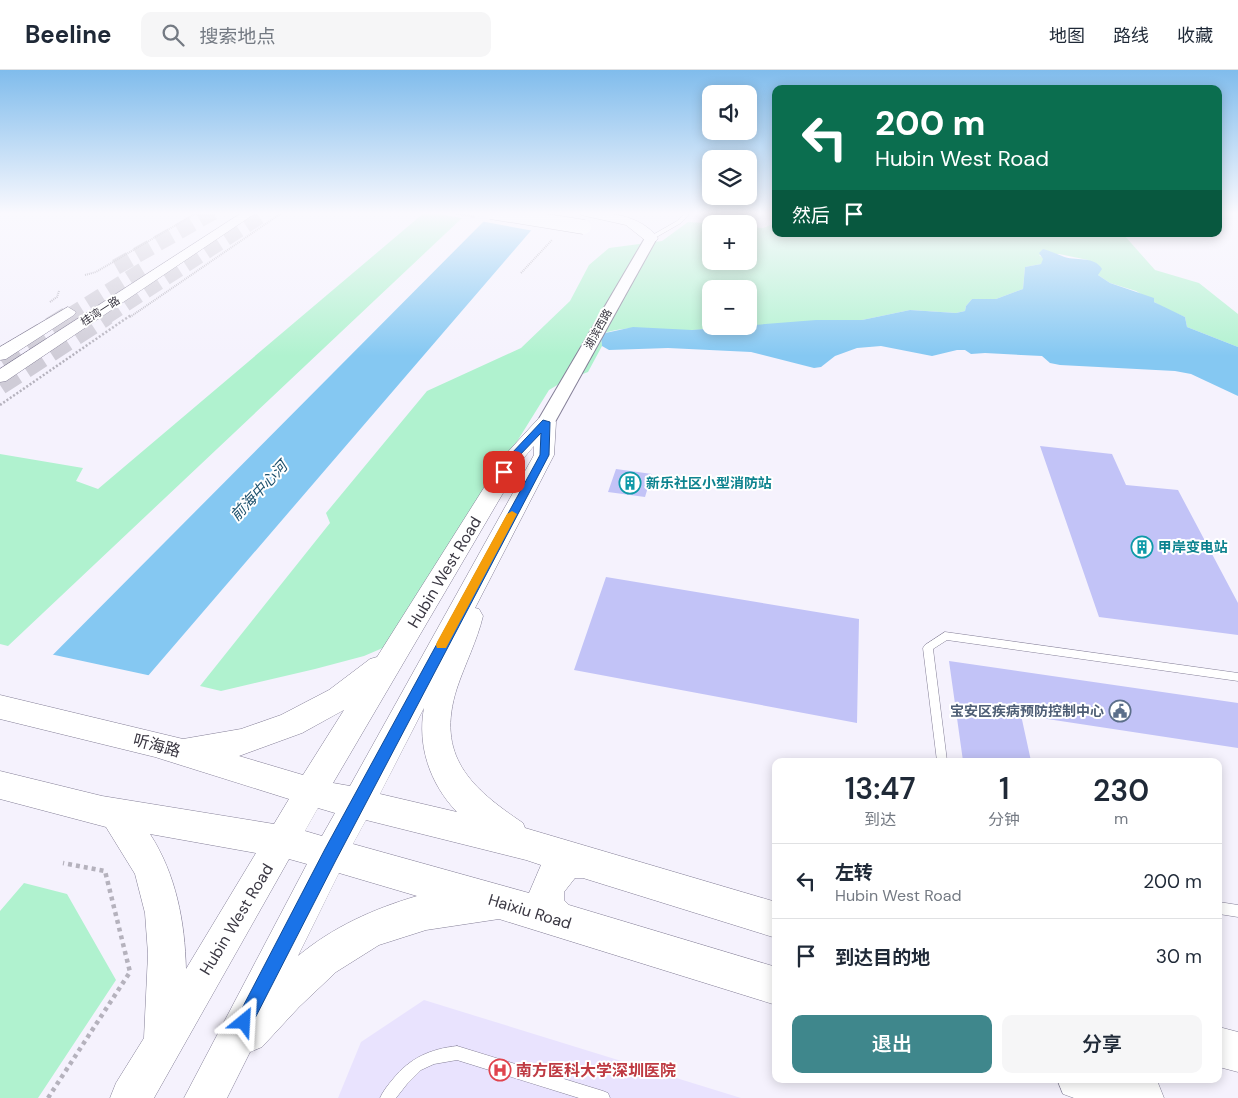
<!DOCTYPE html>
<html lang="zh">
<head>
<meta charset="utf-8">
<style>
  body { margin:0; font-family:"DM Sans","Noto Sans SC",sans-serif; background:#f6f6f7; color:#1f2937; height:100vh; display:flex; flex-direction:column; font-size:19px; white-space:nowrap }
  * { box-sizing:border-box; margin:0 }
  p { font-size:16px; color:#747a83 }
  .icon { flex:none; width:28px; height:28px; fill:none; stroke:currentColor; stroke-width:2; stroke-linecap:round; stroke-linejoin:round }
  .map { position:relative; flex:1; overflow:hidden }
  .details { position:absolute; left:772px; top:688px; width:450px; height:325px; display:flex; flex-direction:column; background:#fff; border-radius:10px; box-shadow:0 2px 12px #0003 }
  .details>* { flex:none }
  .hud { position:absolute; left:772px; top:15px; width:450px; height:152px; border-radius:10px; box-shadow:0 2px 12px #0003; background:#0b6e4f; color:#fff; overflow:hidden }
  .tools { position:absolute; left:702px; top:15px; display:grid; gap:10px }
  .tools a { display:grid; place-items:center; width:55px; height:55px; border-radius:10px; background:#fff; box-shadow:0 2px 12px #0003; font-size:25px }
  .pin { position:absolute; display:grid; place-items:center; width:42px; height:42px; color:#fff; margin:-21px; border-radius:10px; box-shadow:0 2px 8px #0006 }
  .me { position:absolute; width:55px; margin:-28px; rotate:27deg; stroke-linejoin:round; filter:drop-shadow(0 0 4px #0008) }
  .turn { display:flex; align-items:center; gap:18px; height:105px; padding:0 20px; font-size:22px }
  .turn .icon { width:65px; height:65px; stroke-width:2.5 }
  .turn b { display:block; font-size:35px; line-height:42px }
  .then { display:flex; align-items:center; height:48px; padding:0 20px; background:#0003; gap:10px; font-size:19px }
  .eta { display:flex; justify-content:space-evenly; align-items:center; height:85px; text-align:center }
  .eta b { font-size:30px; font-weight:600; line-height:35px }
  .primary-button { display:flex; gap:10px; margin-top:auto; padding:10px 20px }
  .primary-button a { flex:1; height:58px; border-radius:10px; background:#3f878c; color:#fff; font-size:20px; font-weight:600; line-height:58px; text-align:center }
  .primary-button a+a { background:#f6f6f7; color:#1f2937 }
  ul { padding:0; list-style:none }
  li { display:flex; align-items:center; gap:15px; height:75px; padding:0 20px; border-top:1px solid #e0e1e3 }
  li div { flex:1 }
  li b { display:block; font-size:19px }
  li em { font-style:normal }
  header { display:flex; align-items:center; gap:30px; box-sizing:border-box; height:70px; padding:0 25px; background:#fff; border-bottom:1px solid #e0e1e3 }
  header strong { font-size:24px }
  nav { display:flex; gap:28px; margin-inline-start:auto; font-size:18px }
  .search { width:350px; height:45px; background:#f6f6f7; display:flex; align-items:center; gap:12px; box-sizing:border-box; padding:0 18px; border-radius:10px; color:#747a83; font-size:19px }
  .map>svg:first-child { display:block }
  .built { fill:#e9e3fe }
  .green { fill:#b0f2cf }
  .water { fill:#85c8f2 }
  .pier { fill:#f5f2fd }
  .building { fill:#c2c3f7 }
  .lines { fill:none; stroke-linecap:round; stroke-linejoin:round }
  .primary-tunnel-far1 { stroke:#cfccd7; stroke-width:16; stroke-dasharray:16 8; stroke-linecap:butt }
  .primary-tunnel { stroke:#cfccd7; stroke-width:20; stroke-dasharray:20 10; stroke-linecap:butt }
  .service-casing { stroke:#847f97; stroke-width:1 }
  .tertiary-casing { stroke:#847f97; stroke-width:2 }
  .secondary-casing { stroke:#847f97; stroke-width:1 }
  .path-far2 { stroke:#b5b2bd; stroke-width:2; stroke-dasharray:1 1; stroke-linecap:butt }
  .path-far1 { stroke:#b5b2bd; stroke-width:2.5; stroke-dasharray:2 2; stroke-linecap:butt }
  .path { stroke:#b5b2bd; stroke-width:4.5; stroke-dasharray:4 4; stroke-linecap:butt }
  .service { fill:#fff; fill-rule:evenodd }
  .tertiary { fill:#fff; fill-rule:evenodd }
  .secondary { fill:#fff; fill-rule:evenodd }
  .secondary-bridge-casing { stroke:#847f97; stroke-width:15; stroke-linecap:butt }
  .path-bridge { stroke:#b5b2bd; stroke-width:2; stroke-dasharray:1 1; stroke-linecap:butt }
  .secondary-bridge { stroke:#fff; stroke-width:14 }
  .route { fill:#1a73e8; stroke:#114b97 }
  .slow { fill:#f59e0b }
  .labels { text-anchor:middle; stroke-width:4; stroke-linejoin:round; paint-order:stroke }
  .far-street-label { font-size:11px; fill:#393641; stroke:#fff }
  .culture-label { font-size:14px; font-weight:bold; fill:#0d838f; stroke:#fff; text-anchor:start }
  .service-label { font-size:14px; font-weight:bold; fill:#4e5e75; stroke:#fff; text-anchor:end }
  .water-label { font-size:15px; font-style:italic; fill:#1d516d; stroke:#fff }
  .near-street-label { font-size:16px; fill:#393641; stroke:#fff }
  .near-health-label { font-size:16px; font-weight:bold; fill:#be3a42; stroke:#fff; text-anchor:start }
</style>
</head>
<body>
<header>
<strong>Beeline</strong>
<div class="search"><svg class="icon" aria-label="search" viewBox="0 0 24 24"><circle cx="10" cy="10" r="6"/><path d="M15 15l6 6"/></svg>搜索地点</div>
<nav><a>地图</a><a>路线</a><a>收藏</a></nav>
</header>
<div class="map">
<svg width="1238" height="1028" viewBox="0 0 1238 1028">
  <rect width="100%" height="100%" fill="#f5f2fd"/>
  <!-- built -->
  <path class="built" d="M424,930L741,1028H338L361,972Z"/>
  <!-- green -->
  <path class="green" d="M425,142L462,148L8,576L0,574V384L83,398L76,411L98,419Z
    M688,152L721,154H711V191H749V157L763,158L776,153V164H1123L1155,200L1199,213L1238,244V277L1187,257L1185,247L1166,239L1136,221L1110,213L1098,205L1099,201L1088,190L1059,184L1039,185L1044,189L1041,194L1025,197L1023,219L996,229H972L966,236L965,241L956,243L910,240L862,250L749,256V219H711V256H744C721,258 697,261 674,260C644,260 631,254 601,264L602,276L588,302L564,311L549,320L395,568L385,577L364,586L315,599L221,621L200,616L330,453L326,443L427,321L521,278L570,231L589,195L609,178L662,171Z
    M24,813L67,824L116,910L38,1028H0V841Z"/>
  <!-- water -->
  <path class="water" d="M493,142H547L0,778V638Z
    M1043,179C1050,181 1055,183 1062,186C1075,192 1094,185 1102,199L1098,205L1110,213L1154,228V232L1185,247L1187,257L1238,277V326L1191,304L1175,301L1060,295L1050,293L1042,286L985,283L971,284L965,280H957L932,286L881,276L857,278L835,286L821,297L814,298L751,282L668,278L609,280L602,276L601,264L633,257L692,260L816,250H862L910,240L956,243L965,241L966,236L972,229H996L1023,219L1025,197L1041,194L1043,189L1039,183Z"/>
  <!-- pier -->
  <path class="pier" d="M489,142H549L534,161L480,151Z
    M50,584L152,606L0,781V634Z"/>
  <!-- building -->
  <path class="building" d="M1040,376L1112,384L1126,415L1178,420L1238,533V565L1099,547Z
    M616,399L652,404L645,427L608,422Z
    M606,507L859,549L857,653L574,600Z
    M949,591L1238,633V678L1021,645L1031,691H963Z"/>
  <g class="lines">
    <!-- primary-tunnel-far1 -->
    <path class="primary-tunnel-far1" d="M116,197L213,142
      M68,247L148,197
      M105,247L266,142"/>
    <!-- primary-tunnel -->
    <path class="primary-tunnel" d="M0,289L70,245
      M0,315L107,245"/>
    <!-- service casing -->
    <g class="service-casing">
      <path id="service" d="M687,142H691L681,153L653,169H649V167L677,151Z
        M945,562L1238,603V611L947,570L933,579L947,691H937L923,578L925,575Z
        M1219,832L1238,835V847L1219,844Z
        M457,976L603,1021L608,1023L610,1028H579L457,990L434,994L421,1000L407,1014L396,1028H380C383,1021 388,1015 393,1009C410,988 430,979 457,976Z"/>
    </g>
    <!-- tertiary casing -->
    <g class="tertiary-casing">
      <path id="tertiary" d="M651,164L657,168L555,352L552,356H540L537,352L645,168Z"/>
    </g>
    <!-- secondary casing -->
    <g class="secondary-casing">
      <path id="secondary" d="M243,142H257L6,311L0,312V299Z
        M580,142C607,142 640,144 658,168L656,171H646L626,155L581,145Z
        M68,237L76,242L74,245L6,289L0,290V277Z
        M546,346L553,348L556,352L554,385L475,538L479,539L483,546C477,571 465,594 457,618C435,686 471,718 523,753L525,758L776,832V868L583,808H575L564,822V830L569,835L776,897V935L499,849L426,860L379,875L336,902L299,937L262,977L250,982L227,1028H184L307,794L289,789L154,1028H110L116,1013L144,968L148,884L145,843L135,804L106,757L0,729V701L102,726L274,754L289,729L155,687L0,649V625L183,669L241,659L281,645L329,620L370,589L377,587L504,386L539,348ZM534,376V385L350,716L333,713L523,389ZM424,638C417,676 430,714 457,742L380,724ZM344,640L303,705L239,686L302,663ZM318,738L335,743L322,766L305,761ZM366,750L526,790L541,795L529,823L353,774ZM150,764L256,783L186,899C185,852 176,804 150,764ZM339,803L417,826C373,839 333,857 298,886Z
        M1219,957L1238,962V1002L1219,997Z
        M1057,1009H1147L1158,1013L1164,1028H1074L1063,1024Z"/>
    </g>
    <!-- path-far2 -->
    <path class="path-far2" d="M521,203L552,170
      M85,205L96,202L198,142
      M50,232L57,227L59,221
      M130,247L283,142"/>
    <!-- path-far1 -->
    <path class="path-far1" d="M0,335L131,245"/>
    <!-- path -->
    <path class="path" d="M48,1028L130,902L105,801L63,793"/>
    <!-- service -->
    <use href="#service" class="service"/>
    <!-- tertiary -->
    <use href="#tertiary" class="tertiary"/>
    <!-- secondary -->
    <use href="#secondary" class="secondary"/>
    <!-- secondary-bridge casing -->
    <g class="secondary-bridge-casing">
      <path id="secondary-bridge" d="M491,142L584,157"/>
    </g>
    <!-- path-bridge -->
    <path class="path-bridge" d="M449,142L475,147"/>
    <!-- secondary-bridge -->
    <use href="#secondary-bridge" class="secondary-bridge"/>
  </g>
  <!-- sky -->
  <linearGradient id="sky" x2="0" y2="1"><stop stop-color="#80bcec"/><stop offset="0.5" stop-color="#faf9fe"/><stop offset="1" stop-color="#faf9fe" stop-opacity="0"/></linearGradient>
  <rect width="1238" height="286" fill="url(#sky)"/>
  <!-- route -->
  <path class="route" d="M543,350L550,352L549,385L336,790L250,958L244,961L238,958L235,952L238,946L325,779L540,385L541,363L518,387L507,404L499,402L511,384Z"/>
  <!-- slow -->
  <path class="slow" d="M512,441L517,444L446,578H437L436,575L437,572L507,444Z"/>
  <!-- icons -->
  <defs>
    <g id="building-ring" transform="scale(1.125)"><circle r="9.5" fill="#fff" stroke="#0f9aa8" stroke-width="1.5"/><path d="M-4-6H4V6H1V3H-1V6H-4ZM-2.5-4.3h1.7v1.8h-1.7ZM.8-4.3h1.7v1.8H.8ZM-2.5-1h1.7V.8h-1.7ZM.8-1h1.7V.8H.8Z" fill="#0f9aa8"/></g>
    <g id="civic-ring" transform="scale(1.125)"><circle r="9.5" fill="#fff" stroke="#5c6f8a" stroke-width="1.5"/><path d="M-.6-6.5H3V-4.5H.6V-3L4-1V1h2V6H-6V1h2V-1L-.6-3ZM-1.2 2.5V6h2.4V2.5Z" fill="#5c6f8a"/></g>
    <g id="hospital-ring" transform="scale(1.125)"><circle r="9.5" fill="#fff" stroke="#e0444e" stroke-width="1.5"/><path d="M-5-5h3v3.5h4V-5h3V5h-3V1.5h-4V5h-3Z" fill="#e0444e"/></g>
  </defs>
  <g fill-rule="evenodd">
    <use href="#building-ring" x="630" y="413"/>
    <use href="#building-ring" x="1142" y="477"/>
    <use href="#civic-ring" x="1120" y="641"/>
    <use href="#hospital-ring" x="500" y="1000"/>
  </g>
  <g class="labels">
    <!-- far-street labels -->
    <g class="far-street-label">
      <text transform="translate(100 241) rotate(-33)" y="4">桂湾一路</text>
      <text transform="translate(598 259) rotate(-61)" y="4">湖滨西路</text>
    </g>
    <!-- culture labels -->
    <g class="culture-label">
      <text x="646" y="418">新乐社区小型消防站</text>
      <text x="1158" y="482">甲岸变电站</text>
    </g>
    <!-- service labels -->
    <g class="service-label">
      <text x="1104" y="646">宝安区疾病预防控制中心</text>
    </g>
    <!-- water labels -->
    <g class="water-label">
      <text transform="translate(259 421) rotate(-47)" y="5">前海中心河</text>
    </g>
    <!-- near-street labels -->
    <g class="near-street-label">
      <text transform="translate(444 502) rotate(-59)" y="6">Hubin West Road</text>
      <text transform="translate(157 675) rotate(15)" y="6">听海路</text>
      <text transform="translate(530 841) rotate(17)" y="6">Haixiu Road</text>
      <text transform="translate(236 849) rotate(-59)" y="6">Hubin West Road</text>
    </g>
    <!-- near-health labels -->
    <g class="near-health-label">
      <text x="516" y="1006">南方医科大学深圳医院</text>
    </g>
  </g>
</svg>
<div class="tools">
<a><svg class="icon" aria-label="sound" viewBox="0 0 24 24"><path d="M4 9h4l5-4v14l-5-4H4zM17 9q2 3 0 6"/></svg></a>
<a><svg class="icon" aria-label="layers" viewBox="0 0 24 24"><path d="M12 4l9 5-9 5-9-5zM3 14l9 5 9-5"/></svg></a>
<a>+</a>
<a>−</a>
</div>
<div class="pin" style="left:504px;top:402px;background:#d93025"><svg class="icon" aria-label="arrive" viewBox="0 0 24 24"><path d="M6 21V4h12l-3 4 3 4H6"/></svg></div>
<svg class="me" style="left:244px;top:952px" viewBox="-20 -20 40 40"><path d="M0-17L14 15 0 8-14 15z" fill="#1a73e8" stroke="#fff" stroke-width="4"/></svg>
<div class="hud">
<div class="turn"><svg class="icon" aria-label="left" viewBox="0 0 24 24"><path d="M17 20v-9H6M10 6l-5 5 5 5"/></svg><div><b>200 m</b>Hubin West Road</div></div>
<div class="then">然后<svg class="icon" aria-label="arrive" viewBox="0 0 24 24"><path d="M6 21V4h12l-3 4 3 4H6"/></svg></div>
</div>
<section class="details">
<div class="eta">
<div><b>13:47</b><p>到达</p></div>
<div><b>1</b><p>分钟</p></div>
<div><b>230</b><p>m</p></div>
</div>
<ul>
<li><svg class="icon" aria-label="left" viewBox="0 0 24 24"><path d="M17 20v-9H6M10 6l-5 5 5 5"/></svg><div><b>左转</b><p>Hubin West Road</p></div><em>200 m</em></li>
<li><svg class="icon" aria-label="arrive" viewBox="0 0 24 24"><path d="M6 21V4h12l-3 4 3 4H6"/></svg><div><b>到达目的地</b></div><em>30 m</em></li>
</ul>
<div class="primary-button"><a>退出</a><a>分享</a></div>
</section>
</div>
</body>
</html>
